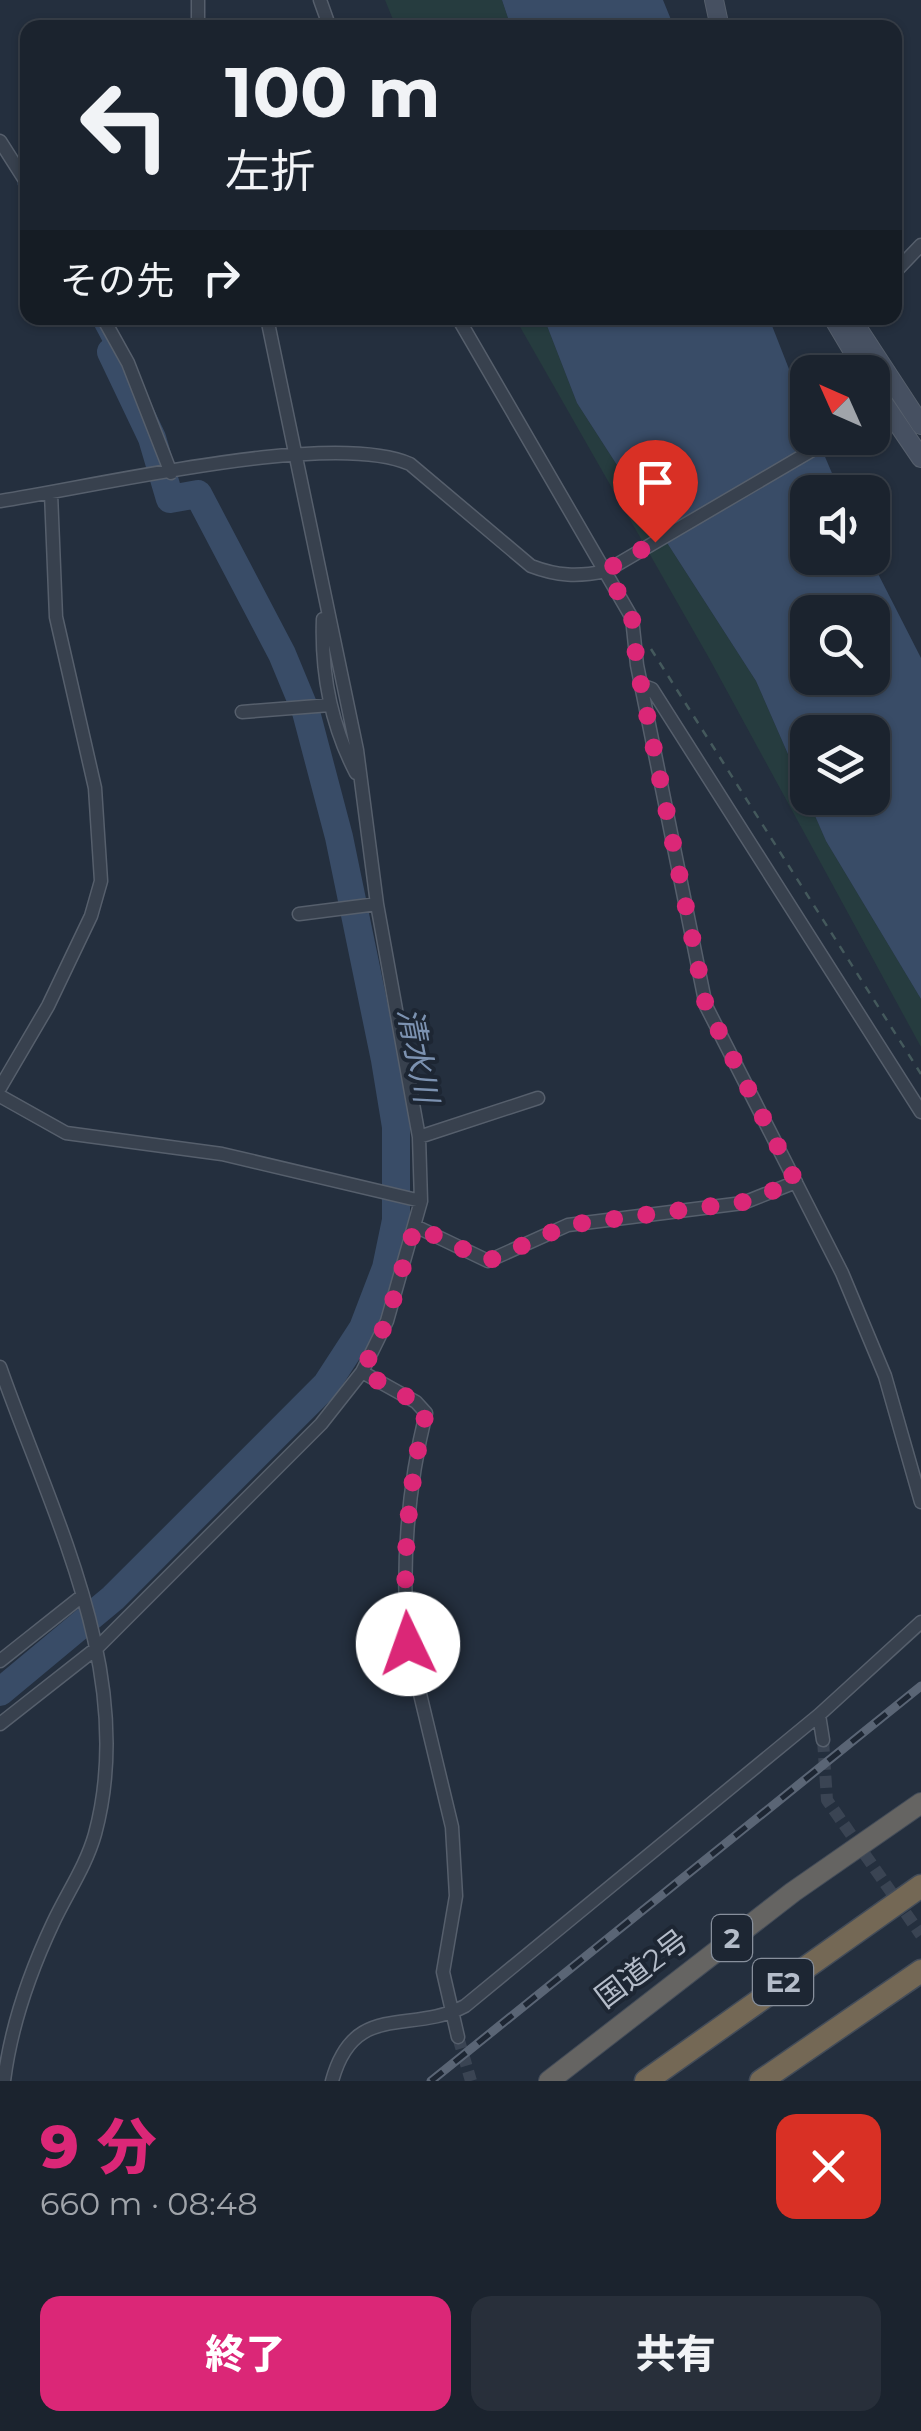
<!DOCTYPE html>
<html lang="ja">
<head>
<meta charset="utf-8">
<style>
  body { margin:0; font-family:Montserrat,"Noto Sans JP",sans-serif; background:#282f3a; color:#f1f3f6; height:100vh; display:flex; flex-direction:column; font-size:38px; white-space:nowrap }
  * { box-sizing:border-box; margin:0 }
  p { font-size:32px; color:#a0a4aa }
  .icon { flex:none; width:55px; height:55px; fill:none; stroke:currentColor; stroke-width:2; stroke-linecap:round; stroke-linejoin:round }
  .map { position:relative; height:2081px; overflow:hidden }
  .sheet { display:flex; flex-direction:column; background:#1b232e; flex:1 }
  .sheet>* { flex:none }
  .top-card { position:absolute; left:20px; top:20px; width:882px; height:305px; border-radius:20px; box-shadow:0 2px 8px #0004,0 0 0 2px #39404a; background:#1b232e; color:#f1f3f6; overflow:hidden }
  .needle { width:65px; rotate:315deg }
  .tools { position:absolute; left:790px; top:355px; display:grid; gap:20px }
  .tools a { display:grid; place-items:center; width:100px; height:100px; border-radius:20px; background:#1b232e; box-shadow:0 2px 8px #0004,0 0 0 2px #39404a; font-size:50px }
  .pin { position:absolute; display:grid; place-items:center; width:85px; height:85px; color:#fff; margin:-102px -42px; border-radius:50% 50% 50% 0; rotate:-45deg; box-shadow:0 0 10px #0007 }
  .pin .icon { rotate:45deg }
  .me { position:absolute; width:110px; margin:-55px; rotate:357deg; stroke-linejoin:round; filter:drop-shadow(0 0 8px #0008) }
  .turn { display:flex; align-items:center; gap:35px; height:210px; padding:0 40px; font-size:45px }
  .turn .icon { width:130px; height:130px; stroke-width:2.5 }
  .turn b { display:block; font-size:70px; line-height:85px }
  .then { display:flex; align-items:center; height:95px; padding:0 40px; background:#0003; gap:20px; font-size:38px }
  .round { display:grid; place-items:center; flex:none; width:105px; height:105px; border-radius:20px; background:#282f3a }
  .summary { display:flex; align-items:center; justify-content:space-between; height:170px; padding:0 40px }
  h1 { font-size:60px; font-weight:800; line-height:75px; color:#db2777 }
  .action { display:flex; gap:20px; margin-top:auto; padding:20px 40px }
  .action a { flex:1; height:115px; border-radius:20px; background:#db2777; color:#fff; font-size:40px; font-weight:800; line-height:115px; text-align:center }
  .action a+a { background:#282f3a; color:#f1f3f6 }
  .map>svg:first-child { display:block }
  .green { fill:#263c3f }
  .water { fill:#394c67; fill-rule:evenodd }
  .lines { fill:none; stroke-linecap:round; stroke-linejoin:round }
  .stream { stroke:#394c67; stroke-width:5 }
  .river { stroke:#394c67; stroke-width:28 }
  .minor-tunnel { stroke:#3a4453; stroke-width:12; stroke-dasharray:12 6; stroke-linecap:butt }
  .minor-casing { stroke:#565f6c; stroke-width:15 }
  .secondary-casing { stroke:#565f6c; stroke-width:20 }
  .trunk-casing { stroke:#434c59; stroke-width:22 }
  .motorway-casing { stroke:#434c59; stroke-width:25 }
  .path { stroke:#44595c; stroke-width:2.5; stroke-dasharray:8 8; stroke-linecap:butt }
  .minor { stroke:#38414e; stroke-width:12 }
  .secondary { stroke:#465061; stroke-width:18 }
  .trunk { stroke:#656462; stroke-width:20 }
  .motorway { stroke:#746855; stroke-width:22 }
  .rail-casing { stroke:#5a6575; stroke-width:9 }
  .rail { stroke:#1d2633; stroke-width:5; stroke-dasharray:15; stroke-linecap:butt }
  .route { stroke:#db2777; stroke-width:18; stroke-dasharray:0 32.4 }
  .labels { text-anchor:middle; stroke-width:8; stroke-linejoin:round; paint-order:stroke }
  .shield { fill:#1d2633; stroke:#878f9c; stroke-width:2.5 }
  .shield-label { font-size:28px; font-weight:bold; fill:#b4bcc9 }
  .street-label { font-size:30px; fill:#b4bcc9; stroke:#1d2633 }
  .water-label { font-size:32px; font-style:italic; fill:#7c92b1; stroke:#1d2633 }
</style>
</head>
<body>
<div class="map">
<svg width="921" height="2081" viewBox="0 0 921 2081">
  <rect width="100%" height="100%" fill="#242f3e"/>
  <!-- green -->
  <path class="green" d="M385,0H502L511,27H396Z
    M515,318H544L577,403L756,681L826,841L921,999V1047L709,658Z"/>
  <!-- water -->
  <path class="water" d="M502,0H663L674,27H511Z
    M544,318H769L807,415L808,438H817L840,492H808V558H870L921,658V999L826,841L756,681L577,403ZM808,612H872V678H808ZM808,732H872V798H808Z"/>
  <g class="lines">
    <!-- stream -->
    <path class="stream" d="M20,184L28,195
      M93,318L111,352"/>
    <!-- river -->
    <path class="river" d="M0,1692L113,1598L326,1385L363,1328L386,1268L396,1220V1127L385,1060L339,837L306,712L282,654L198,494L170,499L152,438L111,352"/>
    <!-- minor-tunnel -->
    <path class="minor-tunnel" d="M823,1740L827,1800L921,1935
      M458,2037L471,2081"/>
    <!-- minor casing -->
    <g class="minor-casing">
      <path id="minor" d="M320,0L330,28
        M198,28V0
        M0,141L28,185
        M895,272L921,245
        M103,318L128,363L171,473
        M458,318L632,618L637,665L706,1006L842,1273L885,1376L921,1502
        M0,501C94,487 331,429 410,464L531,566C557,576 578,577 606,571L833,438
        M323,619C321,673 331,725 356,773
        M641,685L652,689L921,1112
        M242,712L330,705
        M299,914L377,904
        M0,1088L48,1006L91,916L101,881L95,788L56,617L51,493
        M0,1096L66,1133L222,1154L421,1201
        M419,1137L538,1098
        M415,1226L488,1261L568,1225L743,1203L796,1182
        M0,1367C52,1515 138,1675 95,1834C86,1866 67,1893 53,1923C29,1974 11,2025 4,2081
        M362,1372L416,1402L426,1413C408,1486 401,1568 408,1644L452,1827L456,1896L443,1972L458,2037
        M0,1661L82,1596
        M819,1715L823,1740
        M0,1724L98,1647L321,1424L362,1372L387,1321L421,1201L419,1137L377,904L357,750L267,318
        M332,2081C354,2000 410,2035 465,2006L819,1715L921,1622"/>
    </g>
    <!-- secondary casing -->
    <g class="secondary-casing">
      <path id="secondary" d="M714,0L720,28
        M833,318L865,372
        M851,318L921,425
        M872,386L921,458"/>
    </g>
    <!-- trunk casing -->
    <g class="trunk-casing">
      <path id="trunk" d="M549,2081L793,1892L921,1803"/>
    </g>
    <!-- motorway casing -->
    <g class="motorway-casing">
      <path id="motorway" d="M646,2081L921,1886
        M761,2081L921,1971"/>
    </g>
    <!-- path -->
    <path class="path" d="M651,649L921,1074"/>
    <!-- minor -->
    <use href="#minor" class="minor"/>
    <!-- secondary -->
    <use href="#secondary" class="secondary"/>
    <!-- trunk -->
    <use href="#trunk" class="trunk"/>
    <!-- motorway -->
    <use href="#motorway" class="motorway"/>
    <!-- rail casing -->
    <g class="rail-casing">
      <path id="rail" d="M431,2081L921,1686"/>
    </g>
    <!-- rail -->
    <use href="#rail" class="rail"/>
  </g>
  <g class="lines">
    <!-- route -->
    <path class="route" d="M408,1644C401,1568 408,1486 426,1413L416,1402L362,1372L387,1321L415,1226L488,1261L568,1225L743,1202L796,1182L706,1006L637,665L632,618L606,570L655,542"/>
  </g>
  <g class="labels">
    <!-- shield labels -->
    <g class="shield">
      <rect x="712" y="1915" width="40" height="46" rx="8"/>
      <rect x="753" y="1959" width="60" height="46" rx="8"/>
    </g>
    <g class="shield-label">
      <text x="732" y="1948">2</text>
      <text x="783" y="1992">E2</text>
    </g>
    <!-- street labels -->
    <g class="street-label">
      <text transform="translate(642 1969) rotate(-37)" y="10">国道2号</text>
    </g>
    <!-- water labels -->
    <g class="water-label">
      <text transform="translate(418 1055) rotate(79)" y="11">清水川</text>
    </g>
  </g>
</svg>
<div class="tools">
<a><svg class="needle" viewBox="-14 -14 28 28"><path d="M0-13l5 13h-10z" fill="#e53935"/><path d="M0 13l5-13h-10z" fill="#a0a4aa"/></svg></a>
<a><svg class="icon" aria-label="sound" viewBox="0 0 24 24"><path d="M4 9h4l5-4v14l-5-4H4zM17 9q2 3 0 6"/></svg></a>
<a><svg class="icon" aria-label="search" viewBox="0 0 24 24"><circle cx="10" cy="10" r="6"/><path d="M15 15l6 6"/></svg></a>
<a><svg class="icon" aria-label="layers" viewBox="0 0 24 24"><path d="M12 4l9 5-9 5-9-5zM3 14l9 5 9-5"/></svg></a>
</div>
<div class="pin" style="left:655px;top:542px;background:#d93025"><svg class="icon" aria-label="arrive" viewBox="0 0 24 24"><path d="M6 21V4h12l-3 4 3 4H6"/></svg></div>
<svg class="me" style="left:408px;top:1644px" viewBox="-20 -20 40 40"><circle r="19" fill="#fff"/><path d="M0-13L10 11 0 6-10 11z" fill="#db2777"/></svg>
<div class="top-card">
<div class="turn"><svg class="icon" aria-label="left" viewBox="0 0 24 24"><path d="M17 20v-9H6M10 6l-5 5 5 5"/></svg><div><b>100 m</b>左折</div></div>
<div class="then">その先<svg class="icon" aria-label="right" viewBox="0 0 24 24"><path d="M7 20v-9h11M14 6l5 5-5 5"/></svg></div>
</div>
</div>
<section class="sheet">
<div class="summary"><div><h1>9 分</h1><p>660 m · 08:48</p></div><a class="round" style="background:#d93025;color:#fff"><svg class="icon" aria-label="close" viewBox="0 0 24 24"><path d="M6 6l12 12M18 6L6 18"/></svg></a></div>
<div class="action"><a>終了</a><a>共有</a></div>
</section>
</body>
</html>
